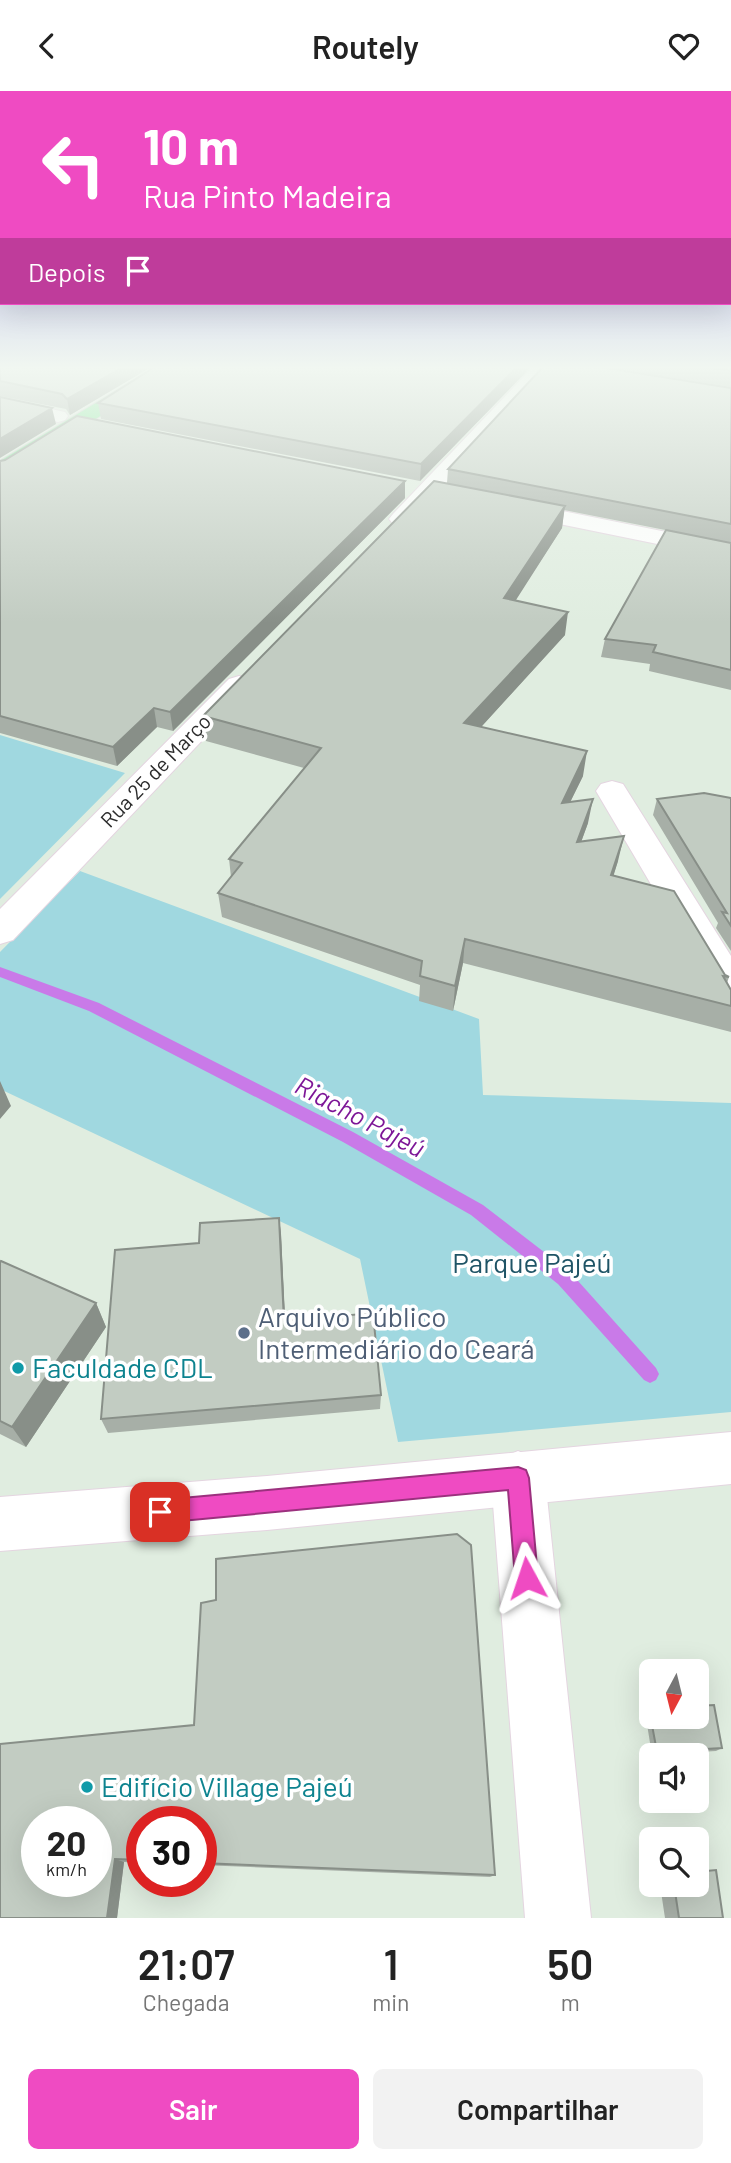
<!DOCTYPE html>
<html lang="pt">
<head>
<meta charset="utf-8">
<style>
  body { margin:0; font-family:Barlow,sans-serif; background:#f2f2f2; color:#222; height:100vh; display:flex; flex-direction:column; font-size:26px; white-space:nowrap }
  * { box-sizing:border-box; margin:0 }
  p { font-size:23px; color:#767676 }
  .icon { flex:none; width:38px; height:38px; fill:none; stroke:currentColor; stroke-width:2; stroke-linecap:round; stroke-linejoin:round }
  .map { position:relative; height:1827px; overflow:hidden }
  .side { display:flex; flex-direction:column; background:#fff; flex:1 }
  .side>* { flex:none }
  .top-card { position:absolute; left:0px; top:0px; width:732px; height:214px; box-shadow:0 7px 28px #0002; background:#ef4bc2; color:#fff; overflow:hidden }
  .needle { width:46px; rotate:187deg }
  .buttons { position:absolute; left:639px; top:1568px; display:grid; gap:14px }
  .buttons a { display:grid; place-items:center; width:70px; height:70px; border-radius:10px; background:#fff; box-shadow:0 7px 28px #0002; font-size:35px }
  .speed { position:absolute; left:21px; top:1715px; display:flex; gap:14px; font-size:35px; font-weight:700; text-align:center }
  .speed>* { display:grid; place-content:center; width:91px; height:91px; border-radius:50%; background:#fff; box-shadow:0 7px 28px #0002; line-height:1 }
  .speed small { font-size:18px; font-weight:400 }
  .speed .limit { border:10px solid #d22; background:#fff; color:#111 }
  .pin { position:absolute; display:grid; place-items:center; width:60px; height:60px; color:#fff; margin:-30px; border-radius:14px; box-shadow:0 4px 10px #0006 }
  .me { position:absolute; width:77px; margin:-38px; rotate:355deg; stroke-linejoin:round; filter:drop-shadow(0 0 5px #0008) }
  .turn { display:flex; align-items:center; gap:24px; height:147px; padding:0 28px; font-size:32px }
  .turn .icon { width:91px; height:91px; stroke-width:2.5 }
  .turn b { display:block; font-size:49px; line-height:60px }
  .then { display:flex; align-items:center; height:66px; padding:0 28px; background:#0003; gap:14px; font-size:26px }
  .eta { display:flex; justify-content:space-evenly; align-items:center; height:119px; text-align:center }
  .eta b { font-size:42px; font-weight:600; line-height:49px }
  .cta { display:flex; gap:14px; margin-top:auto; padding:14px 28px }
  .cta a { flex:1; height:80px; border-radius:10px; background:#ef4bc2; color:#fff; font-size:28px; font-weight:600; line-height:80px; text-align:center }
  .cta a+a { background:#f2f2f2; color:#222 }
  header { display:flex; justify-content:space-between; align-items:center; height:91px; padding:0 28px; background:#fff; font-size:32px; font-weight:600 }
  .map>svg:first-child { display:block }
  .green { fill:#a0d8e0 }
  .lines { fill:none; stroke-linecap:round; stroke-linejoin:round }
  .stream { fill:#c97ae8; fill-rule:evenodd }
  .minor-casing { stroke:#e4d5e0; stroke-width:2 }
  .secondary-casing { stroke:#e4d5e0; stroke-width:2 }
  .primary-casing { stroke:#ccc; stroke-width:2 }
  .minor { fill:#fff; fill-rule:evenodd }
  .secondary { fill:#fff; fill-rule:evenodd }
  .primary { fill:#69e886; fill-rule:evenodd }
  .wall { fill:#a7afa7 }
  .shaded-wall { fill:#888f88 }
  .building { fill:#c2ccc2; stroke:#888f88; stroke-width:2; fill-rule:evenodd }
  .route { fill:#ef4bc2; stroke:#9b317e; stroke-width:2 }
  .service-dot { fill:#5c6f8a; stroke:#fff; stroke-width:2.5 }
  .culture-dot { fill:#0f9aa8; stroke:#fff; stroke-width:2.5 }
  .labels { text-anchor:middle; stroke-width:7; stroke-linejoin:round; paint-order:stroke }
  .far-street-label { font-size:21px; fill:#2c2c2c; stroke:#fff }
  .water-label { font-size:26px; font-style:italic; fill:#7d1697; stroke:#fff }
  .near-park-label { font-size:28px; fill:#1f5466; stroke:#fff }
  .near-service-label { font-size:28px; fill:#4e5e75; stroke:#fff; text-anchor:start }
  .near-culture-label { font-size:28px; fill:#0d838f; stroke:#fff; text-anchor:start }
</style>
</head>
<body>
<header><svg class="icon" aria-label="back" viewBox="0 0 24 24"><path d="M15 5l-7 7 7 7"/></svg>Routely<svg class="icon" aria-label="heart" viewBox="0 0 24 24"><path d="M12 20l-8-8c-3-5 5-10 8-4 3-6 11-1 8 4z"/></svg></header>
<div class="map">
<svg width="731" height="1827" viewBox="0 0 731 1827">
  <rect width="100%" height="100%" fill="#e0ede0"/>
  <!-- green -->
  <path class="green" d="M0,644L125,682L0,808Z
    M80,780L479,928L483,1004L731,1012V1321L398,1351L360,1168L0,998V861Z"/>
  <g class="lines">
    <!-- stream -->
    <path class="stream" d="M0,876L99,912L353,1041L483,1114L570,1181L656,1277L659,1283L656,1289L650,1292L644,1289L558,1193L471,1124L343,1051L89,920L0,886Z"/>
    <!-- minor casing -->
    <g class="minor-casing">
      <path id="minor" d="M533,276H552L409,433H393L389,428L393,423Z
        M0,307L65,321L68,325L65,329L58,331L0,319Z
        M513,410L731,454V468L505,422L501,417L505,412Z
        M239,585L249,588L253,594L249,600L13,849L0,853V818L229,588Z
        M612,690L623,693L731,865V911L718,907L596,700L601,693Z
        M518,1360L537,1368L545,1387L591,1827H525L491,1387L499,1368Z"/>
    </g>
    <!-- secondary casing -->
    <g class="secondary-casing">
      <path id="secondary" d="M731,1341V1393L267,1439L0,1460V1406L267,1385Z"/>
    </g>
    <!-- primary casing -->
    <g class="primary-casing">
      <path id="primary" d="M155,276H177L8,384L0,386V370Z"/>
    </g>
    <!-- minor -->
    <use href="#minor" class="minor"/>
    <!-- secondary -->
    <use href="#secondary" class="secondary"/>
    <!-- primary -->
    <use href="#primary" class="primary"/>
  </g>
  <!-- wall -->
  <path class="wall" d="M0,276H151L70,324L66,318L0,305Z
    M531,276L420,390L101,328L98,312Z
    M602,276H731V296Z
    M731,297V452L564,419L562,437L515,509L565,544L481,636L583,685L570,711L588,732L581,751L618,770L613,785L725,884L729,886L727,892L731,899V941L463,872L453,920L419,910L420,894L222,826L218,802L231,786L229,768L304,677L206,650L203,625L447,392L448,378Z
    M0,370L405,390V407L173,640L157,636L117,675L0,642Z
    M731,452V599L649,580L650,573L601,566L605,548Z
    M731,707V860L716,837L718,832L653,724L657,708Z
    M279,1127L281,1143L285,1230L381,1304L380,1318L108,1342L101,1328L199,1152Z
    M0,1171L96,1212L106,1236L26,1356L0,1343Z
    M649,1618L722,1657L716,1660L652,1664L645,1621Z
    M0,1653L495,1784L490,1786L201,1774V1731H142V1772L124,1771L117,1827H0Z
    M660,1794H696L723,1827H665Z"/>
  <!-- shaded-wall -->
  <path class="shaded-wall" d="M123,276H151L70,324L67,308Z
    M517,276H531L420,390L421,373Z
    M52,317L56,333L0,367V348Z
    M405,390V407L173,640L170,621Z
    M565,415L562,437L502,531L504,507Z
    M568,521L565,544L462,657L464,632Z
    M154,617L157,636L117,675L113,656Z
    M587,660L583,685L558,736L562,712Z
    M593,708L588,732L572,776L577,751Z
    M624,745L618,770L606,809L611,784Z
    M465,848L463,872L453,920L455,895Z
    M0,990L11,1015L0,1028Z
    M279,1127L281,1143L286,1246L284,1230Z
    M96,1212L106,1236L26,1356L12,1336Z
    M115,1768L124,1771L117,1827H107Z"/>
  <!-- building -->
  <path class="building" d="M0,276H123L67,308L62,303L0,290Z
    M155,276H517L421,373L98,312Z
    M543,276H600L731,297V433L448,378Z
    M703,276H731V280Z
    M0,306L52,317L0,348Z
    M77,325L405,390L170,621L154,617L113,656L0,625V370L5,369Z
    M434,390L565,415L504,507L568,521L464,632L587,660L562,712L593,708L577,751L624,745L611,784L674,800L725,884L729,886L723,885L731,899V915L465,848L455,895L420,885L422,870L218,802L242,772L229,768L321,657L203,625Z
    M666,439L731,452V579L653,561L656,554L605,548Z
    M704,702L731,707V835L722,821L727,822L657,708Z
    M279,1127L284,1230L373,1222L381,1304L101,1328L115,1159L199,1152L200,1132Z
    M1,1170L96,1212L12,1336L0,1330V1171Z
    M457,1443L471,1454L495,1784L201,1772V1731H142V1769L115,1768L107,1827H0V1653L194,1634L201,1512L216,1509V1468ZM37,1731H96V1790H37Z
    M714,1614L722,1657L657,1661L649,1618L651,1617V1626H696V1615Z
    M716,1779L723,1827H679L674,1794H696V1781Z"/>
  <!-- sky -->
  <linearGradient id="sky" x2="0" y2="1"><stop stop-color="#9b9de8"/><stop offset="0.52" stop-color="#f1f7f1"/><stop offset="1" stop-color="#f1f7f1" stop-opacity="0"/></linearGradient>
  <rect width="731" height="532" fill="url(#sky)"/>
  <!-- route -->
  <path class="route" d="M518,1376L526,1379L529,1387L538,1487L535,1495L527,1499L518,1495L515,1487L508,1399L160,1432L152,1429L149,1421L152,1413L160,1409Z"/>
  <!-- markers -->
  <circle class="service-dot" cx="244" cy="1242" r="7"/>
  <g class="culture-dot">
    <circle cx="18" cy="1277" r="7"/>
    <circle cx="87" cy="1696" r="7"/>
  </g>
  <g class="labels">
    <!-- far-street labels -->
    <g class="far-street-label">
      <text transform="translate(156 680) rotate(-46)" y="7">Rua 25 de Março</text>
    </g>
    <!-- water labels -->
    <g class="water-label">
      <text transform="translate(360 1026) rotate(28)" y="9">Riacho Pajeú</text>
    </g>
    <!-- near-park labels -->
    <g class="near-park-label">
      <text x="532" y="1182">Parque Pajeú</text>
    </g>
    <!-- near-service labels -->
    <g class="near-service-label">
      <text x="258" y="1236">Arquivo Público<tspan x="258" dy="32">Intermediário do Ceará</tspan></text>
    </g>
    <!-- near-culture labels -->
    <g class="near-culture-label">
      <text x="32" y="1287">Faculdade CDL</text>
      <text x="101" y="1706">Edifício Village Pajeú</text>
    </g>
  </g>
</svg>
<div class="buttons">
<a><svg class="needle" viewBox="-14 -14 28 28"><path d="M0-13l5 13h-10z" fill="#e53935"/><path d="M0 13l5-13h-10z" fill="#767676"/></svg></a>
<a><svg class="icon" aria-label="sound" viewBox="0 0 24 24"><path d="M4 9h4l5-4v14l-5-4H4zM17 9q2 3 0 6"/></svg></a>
<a><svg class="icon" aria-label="search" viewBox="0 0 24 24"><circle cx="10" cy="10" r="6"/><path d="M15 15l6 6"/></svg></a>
</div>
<div class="speed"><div>20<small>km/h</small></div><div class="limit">30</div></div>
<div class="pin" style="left:160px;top:1421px;background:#d93025"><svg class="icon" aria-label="arrive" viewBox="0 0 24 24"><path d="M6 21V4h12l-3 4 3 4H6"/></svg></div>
<svg class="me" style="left:527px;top:1487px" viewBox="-20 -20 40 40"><path d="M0-17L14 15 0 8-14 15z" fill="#ef4bc2" stroke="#fff" stroke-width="4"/></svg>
<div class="top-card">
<div class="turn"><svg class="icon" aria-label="left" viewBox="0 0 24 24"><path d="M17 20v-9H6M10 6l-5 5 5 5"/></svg><div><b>10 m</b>Rua Pinto Madeira</div></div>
<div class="then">Depois<svg class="icon" aria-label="arrive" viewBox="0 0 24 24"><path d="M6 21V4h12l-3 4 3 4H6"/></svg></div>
</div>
</div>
<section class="side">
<div class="eta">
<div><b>21:07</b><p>Chegada</p></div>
<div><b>1</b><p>min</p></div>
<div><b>50</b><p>m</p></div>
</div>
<div class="cta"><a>Sair</a><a>Compartilhar</a></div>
</section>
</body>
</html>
